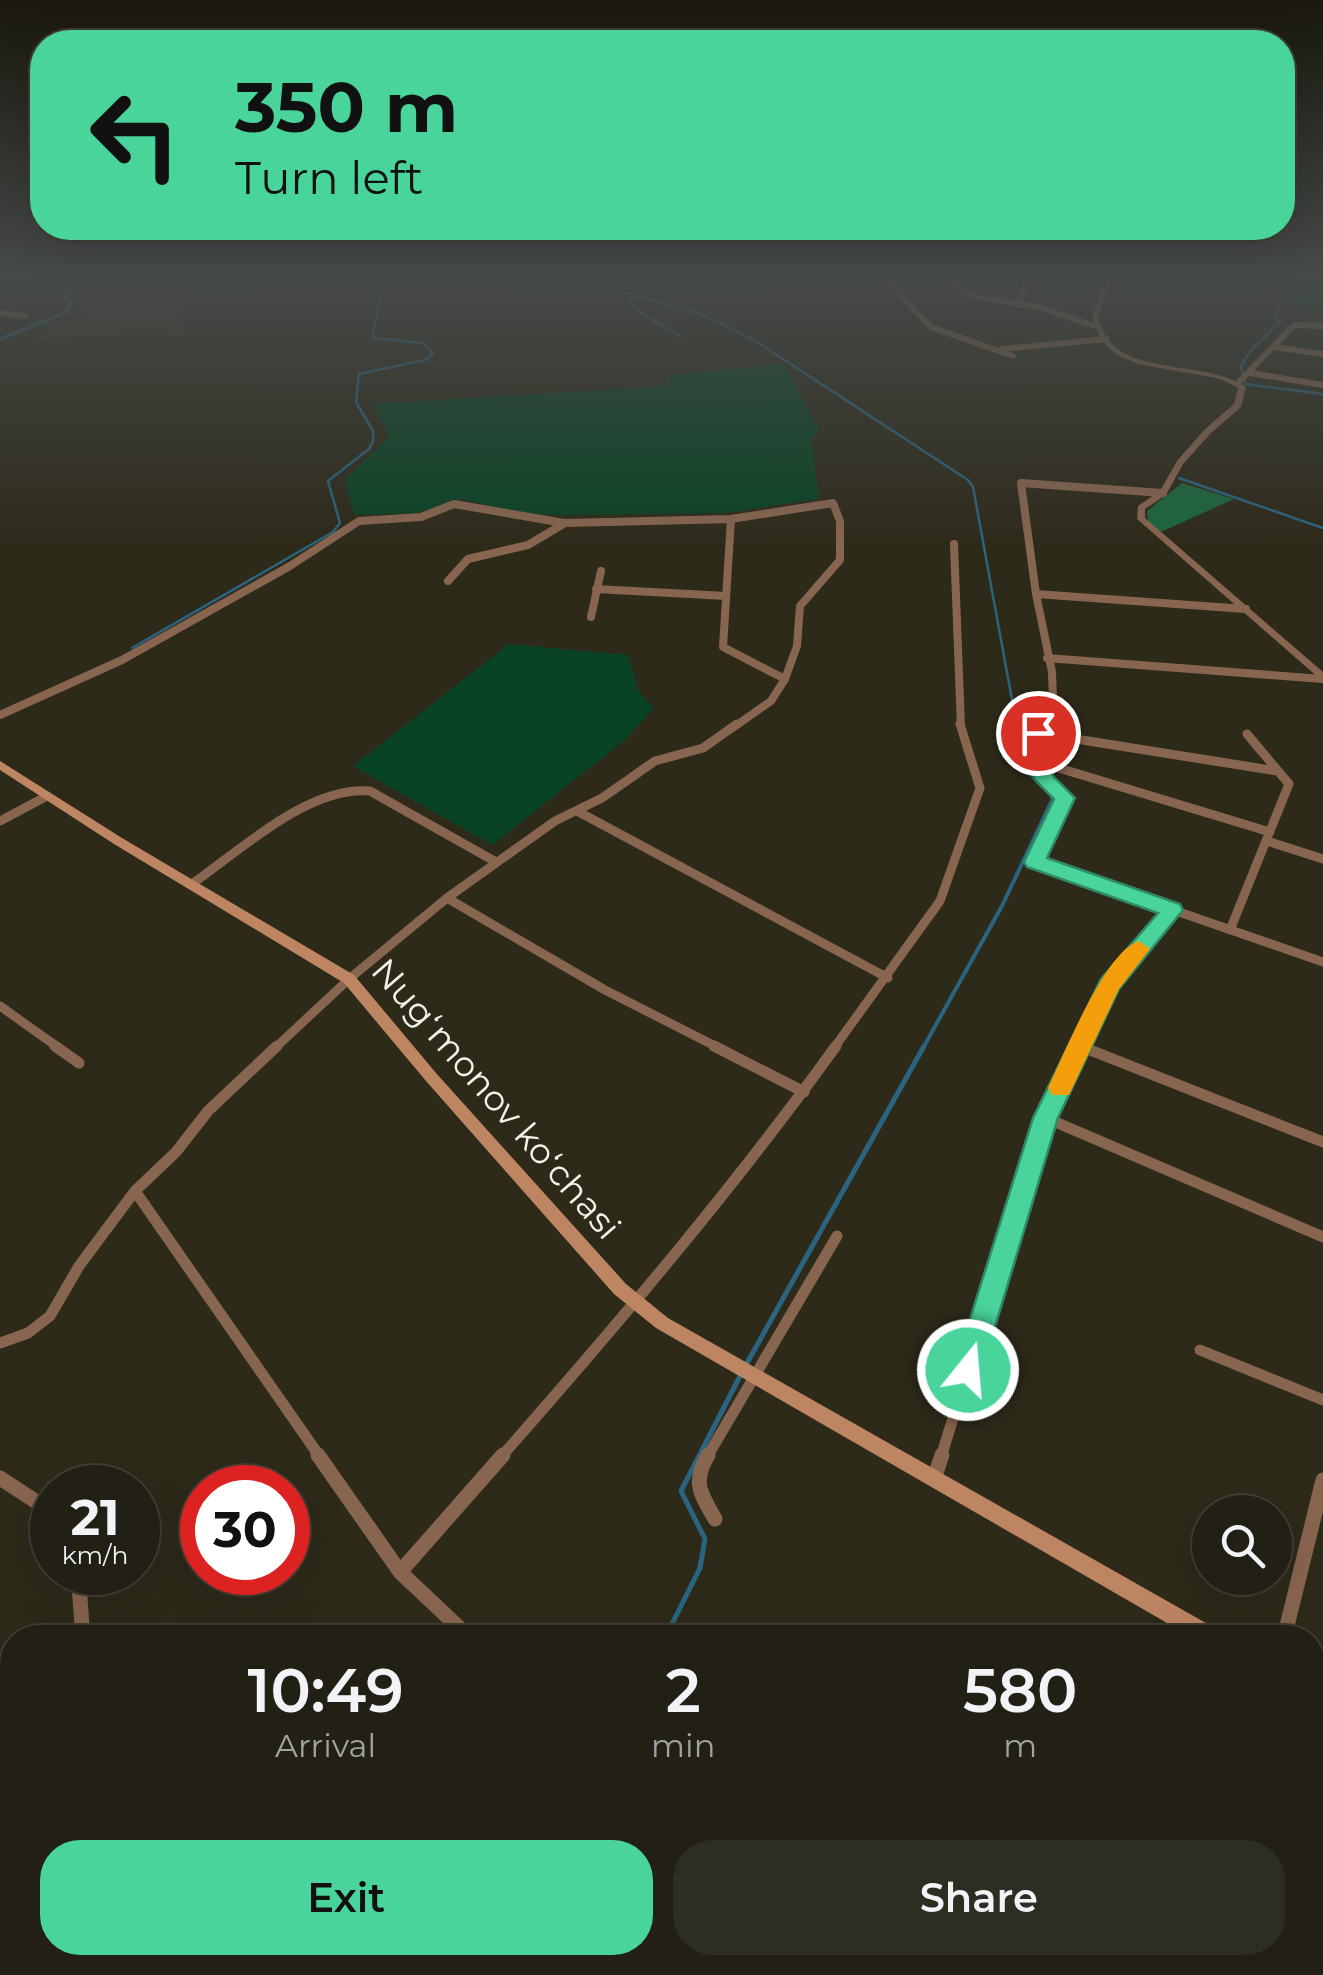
<!DOCTYPE html>
<html lang="en">
<head>
<meta charset="utf-8">
<style>
  body { margin:0; font-family:Montserrat,sans-serif; background:#2e2d22; color:#f1f3f6; height:100vh; display:flex; flex-direction:column; font-size:38px; white-space:nowrap }
  * { box-sizing:border-box; margin:0 }
  p { font-size:32px; color:#a2a3a0 }
  .icon { flex:none; width:55px; height:55px; fill:none; stroke:currentColor; stroke-width:2; stroke-linecap:round; stroke-linejoin:round }
  .map { position:relative; flex:1; overflow:hidden }
  .sheet { position:absolute; left:0px; top:1625px; width:1325px; height:350px; display:flex; flex-direction:column; background:#222014; border-radius:40px 40px 0 0; box-shadow:0 10px 40px #0002,0 0 0 2px #3f3e34 }
  .sheet>* { flex:none }
  .hud { position:absolute; left:30px; top:30px; width:1265px; height:210px; border-radius:40px; box-shadow:0 10px 40px #0002,0 0 0 2px #3f3e34; background:#49d49c; color:#111; overflow:hidden }
  .buttons { position:absolute; left:1192px; top:1495px; display:grid; gap:20px }
  .buttons a { display:grid; place-items:center; width:100px; height:100px; border-radius:50%; background:#222014; box-shadow:0 10px 40px #0002,0 0 0 2px #3f3e34; font-size:50px }
  .speed { position:absolute; left:30px; top:1465px; display:flex; gap:20px; font-size:50px; font-weight:700; text-align:center }
  .speed>* { display:grid; place-content:center; width:130px; height:130px; border-radius:50%; background:#222014; box-shadow:0 10px 40px #0002,0 0 0 2px #3f3e34; line-height:1 }
  .speed small { font-size:25px; font-weight:400 }
  .speed .limit { border:15px solid #d22; background:#fff; color:#111 }
  .pin { position:absolute; display:grid; place-items:center; width:85px; height:85px; color:#fff; margin:-42px; border:5px solid #fff; border-radius:50%; box-shadow:0 2px 10px #0007 }
  .me { position:absolute; width:110px; margin:-55px; rotate:17deg; stroke-linejoin:round; filter:drop-shadow(0 0 8px #0008) }
  .turn { display:flex; align-items:center; gap:35px; height:210px; padding:0 40px; font-size:45px }
  .turn .icon { width:130px; height:130px; stroke-width:2.5 }
  .turn b { display:block; font-size:70px; line-height:85px }
  .eta { display:flex; justify-content:space-evenly; align-items:center; height:170px; text-align:center }
  .eta b { font-size:60px; font-weight:600; line-height:70px }
  .action { display:flex; gap:20px; margin-top:auto; padding:20px 40px }
  .action a { flex:1; height:115px; border-radius:40px; background:#49d49c; color:#111; font-size:40px; font-weight:600; line-height:115px; text-align:center }
  .action a+a { background:#2e2d22; color:#f1f3f6 }
  .map>svg:first-child { display:block }
  .industrial { fill:#3d3424 }
  .green { fill:#094325 }
  .forest { fill:#1b673d }
  .lines { fill:none; stroke-linecap:round; stroke-linejoin:round }
  .stream-far2 { stroke:#2a6480; stroke-width:2.5 }
  .stream-far1 { stroke:#2a6480; stroke-width:4 }
  .stream { stroke:#2a6480; stroke-width:5 }
  .canal { fill:#2a6480; fill-rule:evenodd }
  .minor-far4 { stroke:#88654f; stroke-width:6 }
  .minor-far3 { stroke:#88654f; stroke-width:8 }
  .minor-far2 { stroke:#88654f; stroke-width:9 }
  .minor-far1 { stroke:#88654f; stroke-width:11 }
  .minor { stroke:#88654f; stroke-width:15 }
  .tertiary { fill:#88654f; fill-rule:evenodd }
  .secondary { fill:#be8563; fill-rule:evenodd }
  .route { fill:#49d49c; stroke:#2f8a65; stroke-width:2.5 }
  .slow { fill:#f59e0b }
  .labels { text-anchor:middle; stroke-width:10; stroke-linejoin:round; paint-order:stroke }
  .street-label { font-size:35px; fill:#f5f2e8; stroke:#2e2a1a }
</style>
</head>
<body>
<div class="map">
<svg width="1323" height="1975" viewBox="0 0 1323 1975">
  <rect width="100%" height="100%" fill="#2e2a1a"/>
  <!-- industrial -->
  <path class="industrial" d="M124,273H189L179,314L183,334L174,336L160,330L29,340L81,316L88,294Z"/>
  <!-- green -->
  <path class="green" d="M1291,273H1323V313C1302,307 1293,305 1280,286Z
    M784,364L819,430L811,438L819,499L726,513L554,515L529,514L459,499L417,513L354,515L345,480L390,436L373,404L667,386L665,375Z
    M509,644L628,655L638,690L653,709L625,740L492,845L353,766Z"/>
  <!-- forest -->
  <path class="forest" d="M1182,483L1234,499L1161,532L1148,525L1147,511Z"/>
  <g class="lines">
    <!-- stream-far2 -->
    <path class="stream-far2" d="M561,273L706,316L754,340L968,480L973,487L1017,727
      M640,296L629,301L644,315L680,336
      M1280,308L1275,319L1281,321L1251,350L1241,366L1245,384L1323,394
      M1179,478L1323,528
      M132,648L333,532L340,523L328,481L369,449L373,441V431L356,402L359,374L425,360L433,353L423,343L372,338L381,294"/>
    <!-- stream-far1 -->
    <path class="stream-far1" d="M923,1048L1002,906L1053,798C1048,786 1038,784 1031,774C1022,759 1020,741 1017,724"/>
    <!-- stream -->
    <path class="stream" d="M747,1363L924,1046
      M665,1638L700,1568L705,1539L681,1491L740,1376
      M616,1975L617,1962"/>
    <!-- canal -->
    <path class="canal" d="M89,273H95L67,294L74,302L67,314L0,341V337L62,312L68,302L60,294Z"/>
    <!-- minor-far4 -->
    <path class="minor-far4" d="M880,273L931,327L1013,356
      M935,273L972,296L1038,307L1098,327
      M1019,305L1029,273
      M0,313L26,316
      M1273,347L1323,354
      M1002,349L1106,339
      M1250,373L1323,385
      M1238,383L1294,325L1323,326"/>
    <!-- minor-far3 -->
    <path class="minor-far3" d="M731,519L723,647L785,679
      M954,544L961,727
      M448,581L468,559L528,545L565,523L731,519L833,503L840,521V560L800,606L797,646L785,679L771,701L734,727
      M596,589L726,596
      M1036,594L1246,609
      M591,617L601,571
      M1047,658L1323,679
      M0,715L122,660L290,566L359,521L421,517L454,504L564,523
      M1037,727L1032,702L1053,700L1052,672L1036,594L1021,483L1163,493"/>
    <!-- minor-far2 -->
    <path class="minor-far2" d="M1036,724L1038,733L1032,748L1045,779L1065,798L1035,862L1323,962
      M1038,733L1277,771
      M1039,762L1270,832
      M577,811L888,978
      M0,821L47,796
      M1267,841L1323,859
      M192,884C242,849 308,786 370,791L496,862
      M447,898L605,990L719,1048
      M1230,930L1289,784L1247,734
      M0,1006L59,1048
      M1080,1046L1086,1048
      M275,1048L349,979L447,898L555,821L602,798L655,761L703,748L737,724
      M834,1048L940,901L980,788L960,724
      M1079,1048L1109,985L1172,910"/>
    <!-- minor-far1 -->
    <path class="minor-far1" d="M55,1046L79,1063
      M714,1046L804,1092
      M1080,1046L1323,1142
      M1046,1118L1323,1237
      M135,1191L320,1457
      M0,1343L28,1333L50,1316L79,1266L135,1191L176,1152L208,1111L277,1046
      M1200,1350L1323,1400
      M501,1457C618,1324 732,1190 836,1046
      M707,1457L837,1236
      M941,1457L1046,1118L1080,1046"/>
    <!-- minor -->
    <path class="minor" d="M318,1455L400,1572L470,1638
      M708,1455C692,1482 700,1493 715,1519
      M935,1476L942,1455
      M0,1478L52,1512
      M78,1572L83,1638
      M400,1572L503,1455
      M1284,1638L1323,1480
      M356,1962L357,1975
      M24,1975L26,1962
      M244,1975L284,1962"/>
    <!-- tertiary -->
    <path class="tertiary" d="M1081,273H1089L1111,280L1098,318C1101,325 1104,334 1108,339C1134,375 1206,360 1246,387L1241,407L1211,433L1183,464L1166,495L1145,509V518L1323,672V680L1320,679L1137,519L1138,506L1160,491L1177,461L1205,429L1234,404L1238,388L1221,379L1138,364L1117,355L1101,340L1092,318L1104,281Z"/>
    <!-- secondary -->
    <path class="secondary" d="M0,761L122,838L354,975L436,1073L626,1284L668,1318L1220,1631L1223,1638H1193L656,1328L614,1294L426,1081L344,983L114,844L0,770Z
      M1312,1686L1323,1691V1713L1312,1708Z"/>
  </g>
  <!-- sky -->
  <linearGradient id="sky" x2="0" y2="1"><stop stop-color="#19170e"/><stop offset="0.5" stop-color="#464a49"/><stop offset="1" stop-color="#464a49" stop-opacity="0"/></linearGradient>
  <rect width="1323" height="549" fill="url(#sky)"/>
  <!-- route -->
  <path class="route" d="M1038,727L1048,733L1042,748L1054,777L1075,798L1047,858L1180,904L1183,910L1119,989L1058,1118L982,1370L978,1379L968,1383L958,1379L954,1370L1033,1118L1101,979L1158,913L1027,867L1024,862L1054,799L1035,780L1023,748L1032,729Z"/>
  <!-- slow -->
  <path class="slow" d="M1139,941L1150,949L1119,989L1069,1095H1052L1048,1088C1064,1055 1105,951 1139,941Z"/>
  <g class="labels">
    <!-- street labels -->
    <g class="street-label">
      <text transform="translate(496 1099) rotate(49)" y="12">Nugʻmonov koʻchasi</text>
    </g>
  </g>
</svg>
<div class="buttons">
<a><svg class="icon" aria-label="search" viewBox="0 0 24 24"><circle cx="10" cy="10" r="6"/><path d="M15 15l6 6"/></svg></a>
</div>
<div class="speed"><div>21<small>km/h</small></div><div class="limit">30</div></div>
<div class="pin" style="left:1038px;top:733px;background:#d93025"><svg class="icon" aria-label="arrive" viewBox="0 0 24 24"><path d="M6 21V4h12l-3 4 3 4H6"/></svg></div>
<svg class="me" style="left:968px;top:1370px" viewBox="-20 -20 40 40"><circle r="17" fill="#49d49c" stroke="#fff" stroke-width="3"/><path d="M0-11L8 9 0 5-8 9z" fill="#fff"/></svg>
<div class="hud">
<div class="turn"><svg class="icon" aria-label="left" viewBox="0 0 24 24"><path d="M17 20v-9H6M10 6l-5 5 5 5"/></svg><div><b>350 m</b>Turn left</div></div>
</div>
<section class="sheet">
<div class="eta">
<div><b>10:49</b><p>Arrival</p></div>
<div><b>2</b><p>min</p></div>
<div><b>580</b><p>m</p></div>
</div>
<div class="action"><a>Exit</a><a>Share</a></div>
</section>
</div>
</body>
</html>
